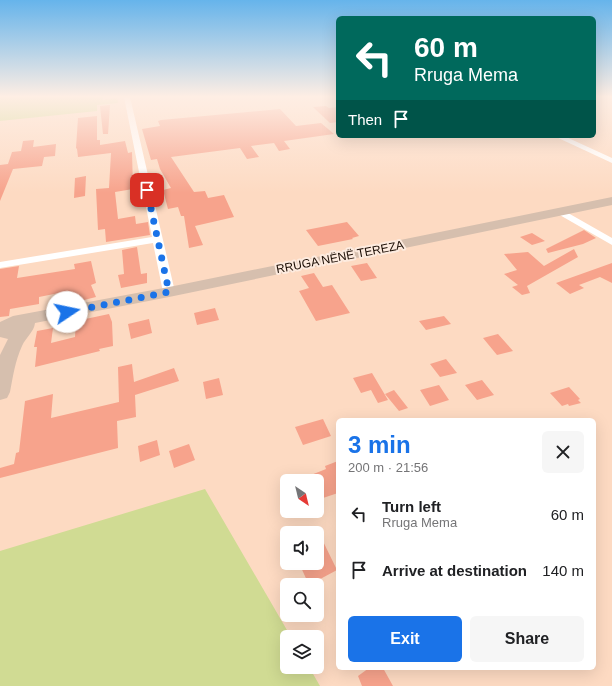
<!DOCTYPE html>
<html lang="en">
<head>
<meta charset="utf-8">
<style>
  body { margin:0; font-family:Arial,sans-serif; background:#f6f6f6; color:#202124; height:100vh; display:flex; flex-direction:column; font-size:15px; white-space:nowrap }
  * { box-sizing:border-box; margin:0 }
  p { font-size:13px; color:#757577 }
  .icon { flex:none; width:22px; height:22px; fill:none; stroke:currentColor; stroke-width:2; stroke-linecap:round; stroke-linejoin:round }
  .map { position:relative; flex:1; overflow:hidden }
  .drawer { position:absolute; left:336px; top:418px; width:260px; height:252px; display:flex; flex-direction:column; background:#fff; border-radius:6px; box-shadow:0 4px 16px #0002 }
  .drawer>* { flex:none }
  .guide { position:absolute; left:336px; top:16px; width:260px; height:122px; border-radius:6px; box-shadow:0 4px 16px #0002; background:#00695c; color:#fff; overflow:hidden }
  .needle { width:26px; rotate:145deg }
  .tools { position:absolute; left:280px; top:474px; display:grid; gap:8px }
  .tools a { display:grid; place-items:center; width:44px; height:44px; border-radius:6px; background:#fff; box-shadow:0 4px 16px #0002; font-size:20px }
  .pin { position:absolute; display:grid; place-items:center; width:34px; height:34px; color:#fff; margin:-17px; border-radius:8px; box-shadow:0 2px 6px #0006 }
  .me { position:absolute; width:44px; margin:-22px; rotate:79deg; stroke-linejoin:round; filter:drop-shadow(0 0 3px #0008) }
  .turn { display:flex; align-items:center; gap:14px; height:84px; padding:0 12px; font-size:18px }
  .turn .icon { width:52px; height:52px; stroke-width:2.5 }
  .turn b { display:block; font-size:28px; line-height:34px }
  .then { display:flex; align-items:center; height:38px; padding:0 12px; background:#0003; gap:8px; font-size:15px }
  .round { display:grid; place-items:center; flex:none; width:42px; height:42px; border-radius:6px; background:#f6f6f6 }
  .head { display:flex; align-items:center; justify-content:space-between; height:68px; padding:0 12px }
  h1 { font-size:24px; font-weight:700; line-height:30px; color:#1a73e8 }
  .primary-button { display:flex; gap:8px; margin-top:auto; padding:8px 12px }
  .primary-button a { flex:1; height:46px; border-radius:6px; background:#1a73e8; color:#fff; font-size:16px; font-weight:700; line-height:46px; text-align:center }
  .primary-button a+a { background:#f6f6f6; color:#202124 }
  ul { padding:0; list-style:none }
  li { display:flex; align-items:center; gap:12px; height:56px; padding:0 12px }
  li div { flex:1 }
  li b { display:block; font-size:15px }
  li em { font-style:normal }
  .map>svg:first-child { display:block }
  .green { fill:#d0db93 }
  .building { fill:#f7a38c }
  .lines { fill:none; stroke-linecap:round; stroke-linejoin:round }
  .minor { fill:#fff; fill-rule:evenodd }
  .major { fill:#d6bfae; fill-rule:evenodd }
  .route { stroke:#1a73e8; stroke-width:7; stroke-dasharray:0 12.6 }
  .labels { text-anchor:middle; stroke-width:4; stroke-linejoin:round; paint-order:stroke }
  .street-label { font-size:12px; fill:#1b0d04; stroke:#fdebdf }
</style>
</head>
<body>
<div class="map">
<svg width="612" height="686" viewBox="0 0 612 686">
  <rect width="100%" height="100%" fill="#fddac2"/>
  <!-- green -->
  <path class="green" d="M0,97H103V100L117,98L118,103L97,105V111L0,121Z
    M205,489L291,637H287V667H309L320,686H0V551Z"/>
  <!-- building -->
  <path class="building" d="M110,105L108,134H103L100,106Z
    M326,106L329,108L338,107V122L330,123L313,107Z
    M280,109L296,126L321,123L334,134L284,141L290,149L279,151L274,143L251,146L259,157L247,159L240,148L171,157L194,192L205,191L208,198L224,195L234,217L195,226L203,245L189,248L184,216H181L178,207L168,209L163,190L171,188L160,169L157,159L151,160L142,129L160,126L158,121L161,120Z
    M97,116V140H100V145L125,141L128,153L132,152L133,189L115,192L118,219L135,216L136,224L148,222L150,235L106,242L105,229L98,230L96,189L109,188L111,153L78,157L77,149L76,148L78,118Z
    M34,140L33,147L56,144L55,156L44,157L42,166L13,169L0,201V165L8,164L12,152L21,151L23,141Z
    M86,176L85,196L74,198L75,178Z
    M347,222L359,236L352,238L353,239L318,246L306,230Z
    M584,230L596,238L583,244L548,253L546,249Z
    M532,233L545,241L532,245L520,237Z
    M137,247L141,274L147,273V283L121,288L118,275L124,274L122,250Z
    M574,249L578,257L527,286L530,293L522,295L512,287L518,285L504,274L517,270L504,254L528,252L544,266Z
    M91,261L96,283L91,285L96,297L68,304L69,291L39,297V304L10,309L9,316L0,317V269L19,266L17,278L75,269L74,264Z
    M367,263L377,278L361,281L351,266Z
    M612,263V283L600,277L579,285L584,288L570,294L556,283Z
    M314,273L323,287L332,285L350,313L316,321L299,291L309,288L301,276Z
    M215,308L219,320L197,325L194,313Z
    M109,314L112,322L113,346L99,349L100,351L35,367L37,347H34L37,331L53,328L51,343L75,337L76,321Z
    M444,316L451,324L426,330L419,321Z
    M149,319L152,333L131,339L128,324Z
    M498,334L513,351L497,355L483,338Z
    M446,359L457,373L440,377L430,364Z
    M132,364L134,382L174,368L179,381L135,395L136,417L117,421L118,448L0,478V468L14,464L16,453L19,452L25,401L53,394L51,418L119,402L118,367Z
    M372,373L388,400L378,403L371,390L361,393L353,378Z
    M219,378L223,395L206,399L203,382Z
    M482,380L494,395L477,400L465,385Z
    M439,385L449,400L430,406L420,390Z
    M569,387L580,399L578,400L581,403L569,406L568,404L562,406L550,393Z
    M394,390L408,408L399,411L385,394Z
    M323,419L331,436L303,445L295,427Z
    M157,440L160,455L140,462L138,446Z
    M189,444L195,460L174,468L169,451Z
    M338,461V493L317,500V481H296L326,469L325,466Z
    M317,529L337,570L309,585L299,563H317Z
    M369,668H383L393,686H362L358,676Z"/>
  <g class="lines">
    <!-- minor -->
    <path class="minor" d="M124,97H130L175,292L173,295L169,296L163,292L153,243L0,268V262L152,237Z
      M554,136H564L612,158V163Z
      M561,209L612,238V245L558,214L556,212Z"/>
    <!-- major -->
    <path class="major" d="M612,197V205L169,297L35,323C34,332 26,337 22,346C15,361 13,377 10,392L7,398L0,400V355L8,339L0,337V322L13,316L169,287Z"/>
  </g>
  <!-- sky -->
  <linearGradient id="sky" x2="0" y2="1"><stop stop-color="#66b4eb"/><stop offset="0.5" stop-color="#feeee4"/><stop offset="1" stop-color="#feeee4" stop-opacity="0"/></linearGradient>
  <rect width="612" height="193" fill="url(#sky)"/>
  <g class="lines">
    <!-- route -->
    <path class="route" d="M67,312L169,292L147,190"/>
  </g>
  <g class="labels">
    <!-- street labels -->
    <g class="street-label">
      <text transform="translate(340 257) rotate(-11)" y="4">RRUGA NËNË TEREZA</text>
    </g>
  </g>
</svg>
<div class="tools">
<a><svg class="needle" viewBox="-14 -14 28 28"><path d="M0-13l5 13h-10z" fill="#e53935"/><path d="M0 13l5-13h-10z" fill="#757577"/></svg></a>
<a><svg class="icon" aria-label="sound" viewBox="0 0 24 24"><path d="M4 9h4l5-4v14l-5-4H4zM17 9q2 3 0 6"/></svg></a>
<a><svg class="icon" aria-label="search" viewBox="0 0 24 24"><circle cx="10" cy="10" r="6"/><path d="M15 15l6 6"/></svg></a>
<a><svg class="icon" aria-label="layers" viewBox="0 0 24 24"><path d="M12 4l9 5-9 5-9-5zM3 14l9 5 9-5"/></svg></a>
</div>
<div class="pin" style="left:147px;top:190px;background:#d93025"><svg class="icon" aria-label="arrive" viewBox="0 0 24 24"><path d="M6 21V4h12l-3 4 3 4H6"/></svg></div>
<svg class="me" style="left:67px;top:312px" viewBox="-20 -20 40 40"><circle r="19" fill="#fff"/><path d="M0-13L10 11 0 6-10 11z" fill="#1a73e8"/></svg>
<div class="guide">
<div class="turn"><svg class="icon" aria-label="left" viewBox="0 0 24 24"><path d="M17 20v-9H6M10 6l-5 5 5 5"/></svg><div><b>60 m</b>Rruga Mema</div></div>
<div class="then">Then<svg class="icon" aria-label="arrive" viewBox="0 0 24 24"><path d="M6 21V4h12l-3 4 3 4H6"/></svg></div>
</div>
<section class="drawer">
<div class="head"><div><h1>3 min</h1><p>200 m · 21:56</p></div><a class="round"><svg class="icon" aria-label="close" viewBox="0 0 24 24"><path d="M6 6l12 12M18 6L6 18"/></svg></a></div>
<ul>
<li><svg class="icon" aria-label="left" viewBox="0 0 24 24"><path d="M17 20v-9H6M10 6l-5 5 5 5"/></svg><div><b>Turn left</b><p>Rruga Mema</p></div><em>60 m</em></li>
<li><svg class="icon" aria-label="arrive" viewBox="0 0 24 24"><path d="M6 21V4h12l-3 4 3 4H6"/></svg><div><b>Arrive at destination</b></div><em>140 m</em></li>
</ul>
<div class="primary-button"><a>Exit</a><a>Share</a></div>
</section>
</div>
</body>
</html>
